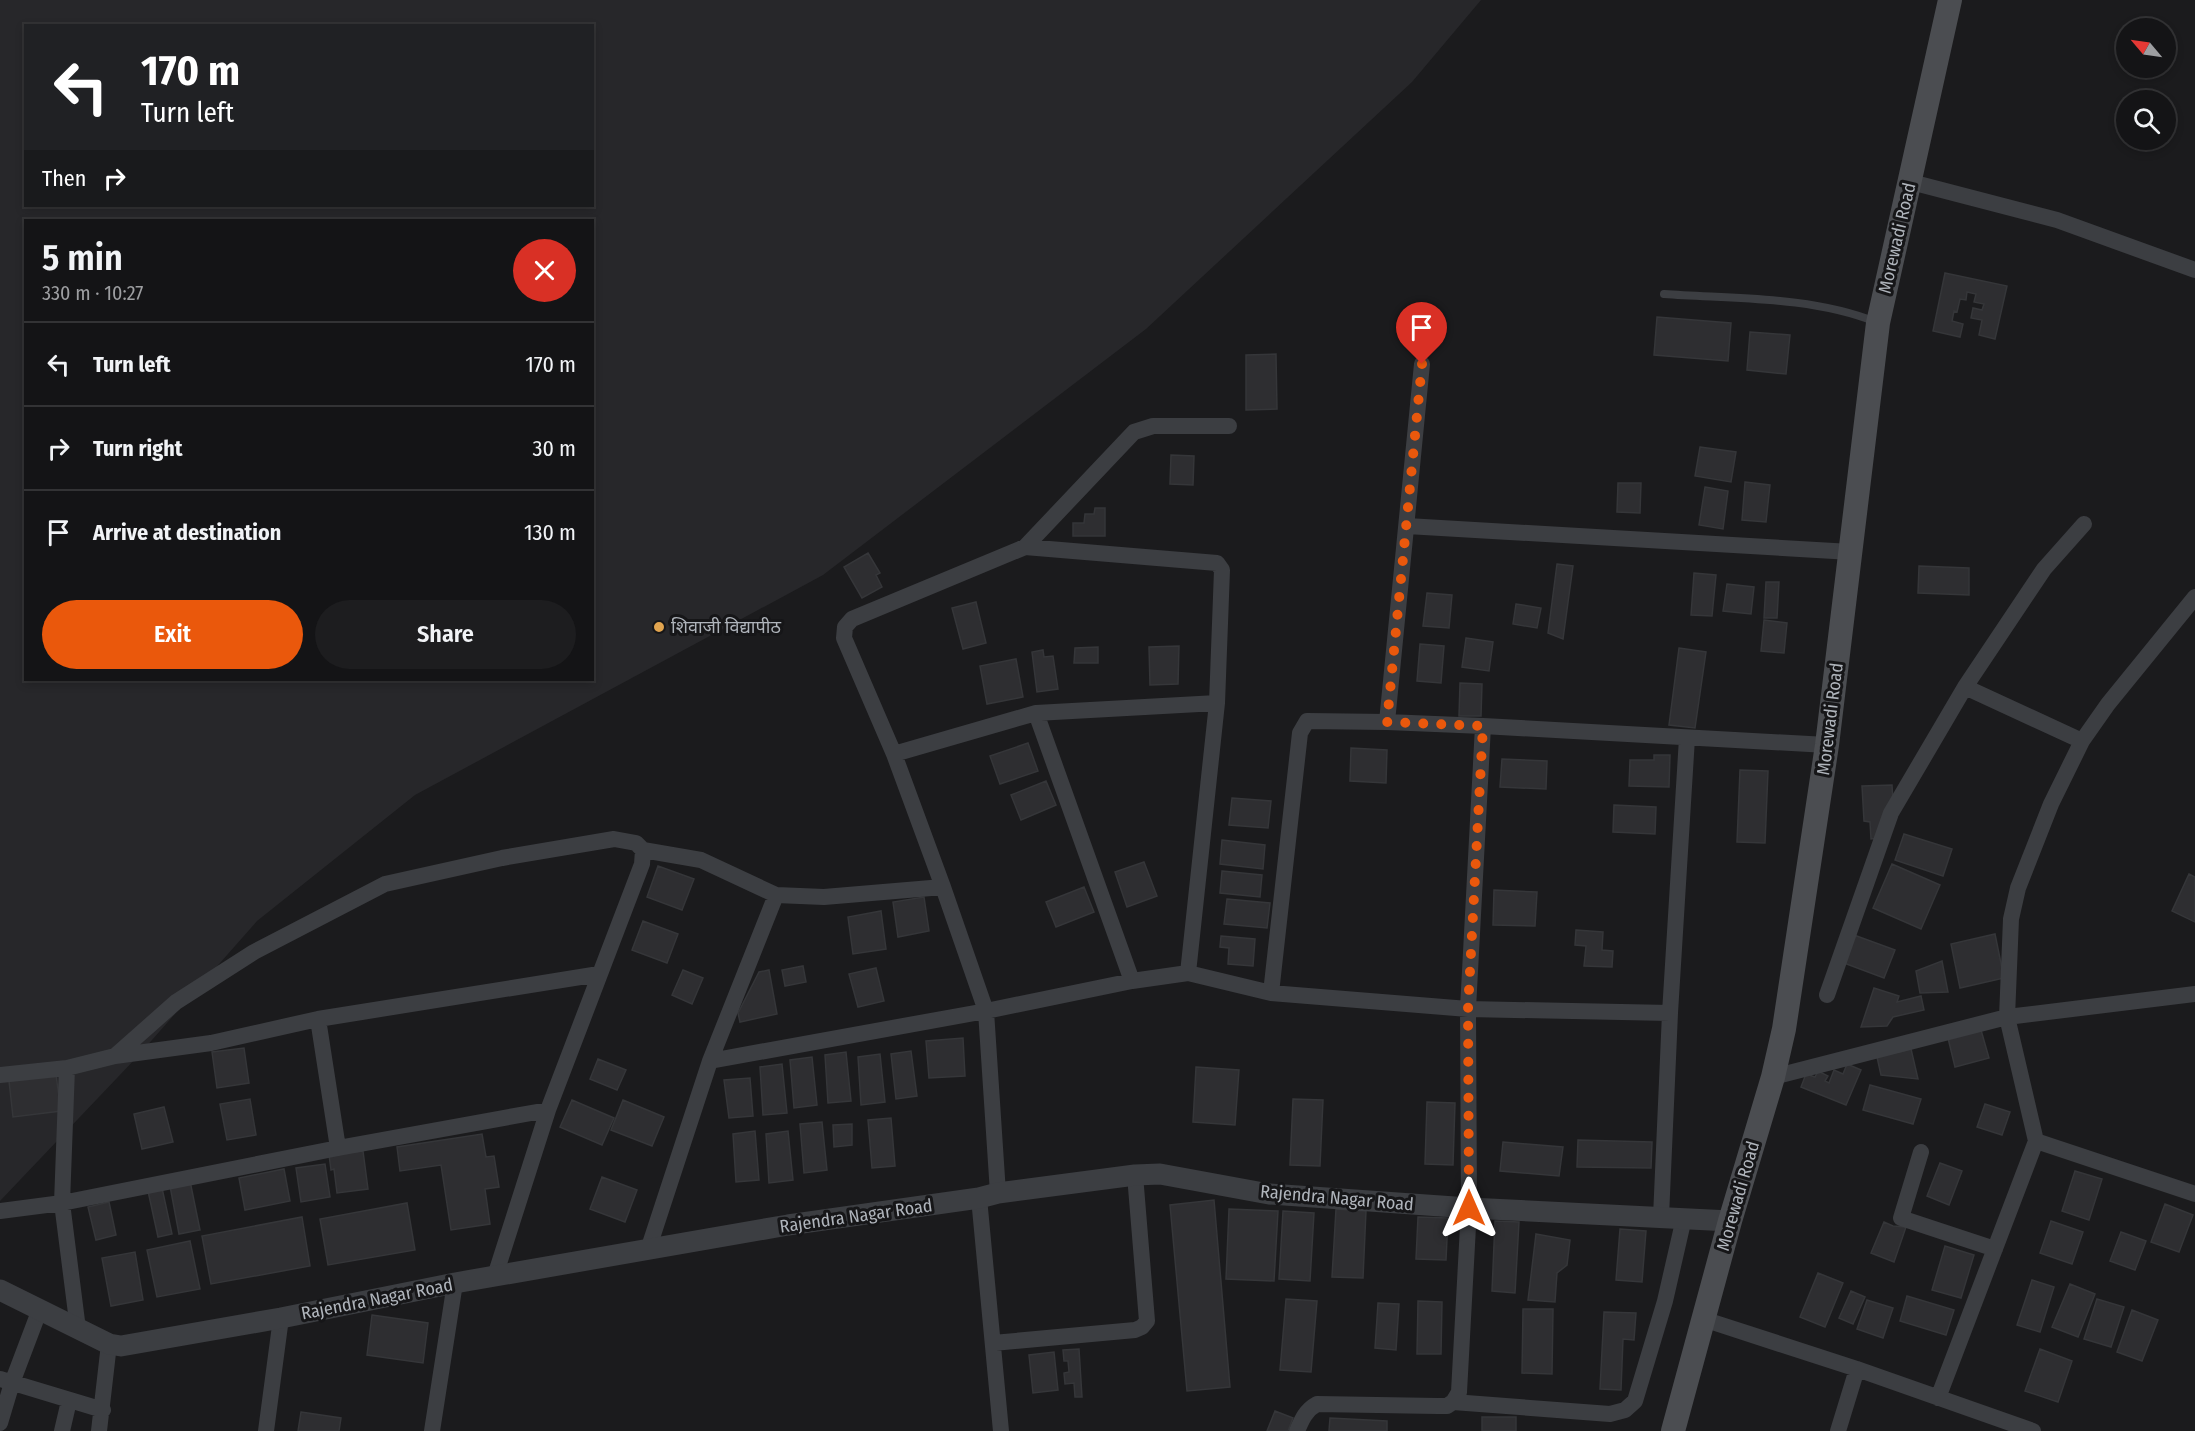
<!DOCTYPE html>
<html lang="en">
<head>
<meta charset="utf-8">
<style>
  body { margin:0; font-family:"Fira Sans Condensed","Noto Sans Devanagari",sans-serif; background:#1d1d1f; color:#f1f3f6; height:100vh; display:flex; flex-direction:column; font-size:22px; white-space:nowrap }
  * { box-sizing:border-box; margin:0 }
  p { font-size:20px; color:#9d9ea1 }
  .icon { flex:none; width:33px; height:33px; fill:none; stroke:currentColor; stroke-width:2; stroke-linecap:round; stroke-linejoin:round }
  .map { position:relative; flex:1; overflow:hidden }
  .sheet { position:absolute; left:24px; top:219px; width:570px; height:462px; display:flex; flex-direction:column; background:#141416; border-radius:0px; box-shadow:0 3px 9px #0003,0 0 0 2px #333335 }
  .sheet>* { flex:none }
  .hud { position:absolute; left:24px; top:24px; width:570px; height:183px; border-radius:0px; box-shadow:0 3px 9px #0003,0 0 0 2px #333335; background:#202124; color:#fff; overflow:hidden }
  .needle { width:39px; rotate:299deg }
  .tools { position:absolute; left:2116px; top:18px; display:grid; gap:12px }
  .tools a { display:grid; place-items:center; width:60px; height:60px; border-radius:50%; background:#141416; box-shadow:0 3px 9px #0003,0 0 0 2px #333335; font-size:30px }
  .pin { position:absolute; display:grid; place-items:center; width:51px; height:51px; color:#fff; margin:-62px -26px; border-radius:50% 50% 50% 0; rotate:-45deg; box-shadow:0 0 6px #0007 }
  .pin .icon { rotate:45deg }
  .me { position:absolute; width:66px; margin:-33px; rotate:0deg; stroke-linejoin:round; filter:drop-shadow(0 0 4px #0008) }
  .turn { display:flex; align-items:center; gap:21px; height:126px; padding:0 18px; font-size:27px }
  .turn .icon { width:78px; height:78px; stroke-width:2.5 }
  .turn b { display:block; font-size:42px; line-height:51px }
  .then { display:flex; align-items:center; height:57px; padding:0 18px; background:#0003; gap:12px; font-size:22px }
  .round { display:grid; place-items:center; flex:none; width:63px; height:63px; border-radius:32px; background:#1d1d1f }
  .headline { display:flex; align-items:center; justify-content:space-between; height:102px; padding:0 18px }
  h1 { font-size:36px; font-weight:600; line-height:45px }
  .action { display:flex; gap:12px; margin-top:auto; padding:12px 18px }
  .action a { flex:1; height:69px; border-radius:36px; background:#ea580c; color:#fff; font-size:24px; font-weight:600; line-height:69px; text-align:center }
  .action a+a { background:#1d1d1f; color:#f1f3f6 }
  ul { padding:0; list-style:none }
  li { display:flex; align-items:center; gap:18px; height:84px; padding:0 18px; border-top:2px solid #333335 }
  li div { flex:1 }
  li b { display:block; font-size:22px }
  li em { font-style:normal }
  .map>svg:first-child { display:block }
  .built { fill:#27272a; fill-rule:evenodd }
  .building { fill:#2e2e31; stroke:#353639; stroke-width:1.5 }
  .lines { fill:none; stroke-linecap:round; stroke-linejoin:round }
  .service { stroke:#3c3e42; stroke-width:8 }
  .minor { stroke:#3c3e42; stroke-width:16 }
  .tertiary { stroke:#3c3e42; stroke-width:21 }
  .secondary { stroke:#4b4d51; stroke-width:24 }
  .route { stroke:#ea580c; stroke-width:10; stroke-dasharray:0 18 }
  .poi-dot { fill:#e1a44f; stroke:#161618; stroke-width:2 }
  .labels { text-anchor:middle; stroke-width:6; stroke-linejoin:round; paint-order:stroke }
  .street-label { font-size:18px; fill:#afb4bb; stroke:#161618 }
  .poi-label { font-size:18px; fill:#afb4bb; stroke:#161618; text-anchor:start }
</style>
</head>
<body>
<div class="map">
<svg width="2195" height="1431" viewBox="0 0 2195 1431">
  <rect width="100%" height="100%" fill="#1b1b1d"/>
  <!-- built -->
  <path class="built" d="M0,0H1481L1412,82L1146,329L823,575L415,795L257,921L137,1057L0,1201ZM26,26H592V206H26ZM26,220H592V680H26Z"/>
  <!-- building -->
  <path class="building" d="M1945,273L2007,286L1995,339L1979,335L1982,320L1971,318L1973,308L1982,310L1984,304L1974,302L1976,294L1967,292L1966,300L1960,299L1957,312L1954,311L1952,321L1963,324L1960,337L1933,331Z
    M1657,317L1731,323L1728,361L1654,355Z
    M1750,332L1790,335L1786,374L1747,370Z
    M1276,354L1277,409L1246,410V355Z
    M1700,447L1736,452L1731,482L1695,476Z
    M1171,455L1194,456L1193,485L1170,484Z
    M1745,482L1770,485L1766,522L1742,520Z
    M1618,483H1641L1640,513L1617,512Z
    M1705,487L1728,491L1723,529L1699,525Z
    M1095,508H1105V536H1073V523H1084L1085,514H1094Z
    M868,553L880,573L876,575L882,587L862,598L844,567Z
    M1557,564L1573,566L1563,639L1548,633Z
    M1919,566L1969,568V595L1918,593Z
    M1694,573L1716,575L1712,616L1691,615Z
    M1766,582H1779L1777,618H1764Z
    M1727,584L1754,587L1751,614L1723,611Z
    M1427,593L1452,595L1449,628L1423,626Z
    M976,602L986,643L963,649L952,608Z
    M1516,604L1541,608L1537,628L1513,624Z
    M1764,620L1787,623L1784,653L1761,651Z
    M1466,638L1493,642L1489,671L1462,667Z
    M1420,644L1444,646L1441,683L1417,681Z
    M1179,646L1178,684L1150,685L1149,647Z
    M1098,647V663H1074L1075,648Z
    M1679,648L1706,652L1695,728L1669,725Z
    M1043,650L1044,657L1053,656L1058,689L1037,692L1032,652Z
    M1016,659L1023,697L987,704L980,666Z
    M1460,683L1482,684L1481,716H1459Z
    M1028,743L1038,771L1000,784L990,756Z
    M1351,748L1387,750L1386,783L1350,781Z
    M1654,755H1670L1669,787L1629,786L1630,760H1654Z
    M1502,759L1547,761L1546,789L1500,787Z
    M1740,770L1768,771L1765,843L1737,842Z
    M1046,781L1056,805L1021,820L1011,795Z
    M1892,785L1893,802L1879,838L1871,839L1870,822L1864,821L1862,786Z
    M1232,798L1271,801L1268,828L1229,825Z
    M1614,805L1656,807L1655,834L1613,832Z
    M1904,834L1952,849L1943,876L1895,860Z
    M1222,840L1265,845L1263,869L1220,864Z
    M1144,862L1157,896L1127,907L1115,872Z
    M1892,864L1940,885L1921,929L1873,908Z
    M658,866L694,879L682,910L647,897Z
    M1222,871L1262,875L1260,897L1220,893Z
    M2189,874L2195,877V922L2172,911Z
    M1084,887L1094,912L1056,927L1046,902Z
    M1494,890L1537,892L1535,926L1493,925Z
    M924,897L929,931L898,937L893,902Z
    M1227,899L1270,903L1267,928L1224,924Z
    M881,911L886,949L853,954L848,917Z
    M643,921L678,934L667,963L632,950Z
    M1576,930L1603,932L1602,950L1613,951L1612,967L1584,966L1586,946L1575,945Z
    M1995,934L2004,978L1960,988L1951,944Z
    M1854,935L1895,950L1884,978L1844,963Z
    M1221,936L1255,939L1253,966L1228,964L1229,948L1220,947Z
    M1942,961L1948,992L1920,993L1916,971Z
    M803,966L806,982L785,986L782,970Z
    M876,968L884,1001L858,1007L849,974Z
    M683,970L703,978L692,1004L672,995Z
    M769,970L777,1014L740,1022L738,1013L759,972Z
    M1874,988L1899,996L1897,1002L1921,996L1924,1010L1893,1017L1887,1026L1861,1027Z
    M1981,1030L1989,1058L1955,1067L1948,1038Z
    M963,1038L965,1076L929,1078L926,1041Z
    M244,1048L249,1083L217,1088L212,1052Z
    M1911,1049L1918,1079L1881,1075L1877,1057Z
    M911,1051L917,1096L896,1099L891,1054Z
    M846,1052L851,1101L828,1103L825,1055Z
    M880,1054L885,1102L861,1105L858,1057Z
    M812,1057L817,1105L794,1108L790,1060Z
    M598,1059L626,1070L617,1090L590,1079Z
    M782,1064L787,1113L763,1115L760,1067Z
    M1847,1064L1861,1070L1846,1105L1801,1087L1806,1074L1815,1077L1818,1071L1828,1076L1825,1081L1829,1083L1834,1070L1843,1074Z
    M1196,1067L1239,1070L1235,1125L1193,1122Z
    M56,1075L61,1111L13,1117L9,1081Z
    M750,1078L753,1116L729,1118L724,1080Z
    M1870,1085L1921,1099L1913,1124L1863,1110Z
    M250,1099L256,1135L227,1140L220,1104Z
    M1293,1099L1323,1100L1320,1166L1290,1165Z
    M572,1100L614,1118L602,1145L560,1127Z
    M623,1100L664,1117L652,1146L611,1130Z
    M1427,1102L1455,1103L1453,1165L1425,1164Z
    M1985,1104L2010,1112L2002,1135L1977,1127Z
    M164,1107L173,1142L142,1149L134,1114Z
    M891,1118L895,1166L872,1168L868,1120Z
    M822,1122L827,1170L804,1173L800,1124Z
    M852,1124V1145L834,1147L833,1125Z
    M755,1131L759,1180L736,1182L733,1134Z
    M788,1131L793,1180L769,1183L766,1134Z
    M482,1134L486,1157L494,1156L499,1187L485,1189L490,1224L451,1230L441,1165L400,1171L397,1147Z
    M1578,1140L1652,1142L1651,1168L1577,1167Z
    M1503,1142L1563,1147L1559,1176L1500,1171Z
    M363,1151L368,1189L337,1193L334,1169L331,1170L329,1155Z
    M1940,1163L1962,1171L1949,1205L1927,1196Z
    M325,1164L330,1197L301,1202L296,1168Z
    M284,1169L290,1201L245,1210L239,1178Z
    M2075,1171L2102,1179L2089,1220L2062,1211Z
    M602,1177L637,1190L625,1222L590,1209Z
    M190,1181L200,1230L179,1234L170,1186Z
    M162,1188L172,1234L158,1237L148,1191Z
    M1214,1200L1230,1387L1187,1391L1170,1205Z
    M109,1202L116,1235L96,1240L88,1207Z
    M407,1203L415,1250L328,1265L320,1219Z
    M2165,1204L2193,1215L2179,1252L2151,1242Z
    M1229,1209L1278,1211L1274,1281L1226,1279Z
    M1336,1209L1366,1211L1363,1278L1332,1277Z
    M1283,1211L1314,1213L1310,1281L1279,1279Z
    M302,1217L310,1266L211,1284L202,1236Z
    M1418,1217L1448,1218L1446,1260L1416,1259Z
    M1495,1221L1519,1222L1515,1293L1492,1291Z
    M2051,1221L2083,1232L2072,1264L2040,1253Z
    M1884,1222L1893,1226L1906,1227L1894,1262L1871,1253Z
    M1620,1229L1646,1231L1642,1282L1616,1280Z
    M2121,1232L2146,1241L2135,1270L2110,1261Z
    M1536,1234L1570,1240L1567,1265L1557,1273L1555,1302L1528,1300Z
    M190,1241L200,1289L157,1297L147,1250Z
    M1945,1246L1974,1255L1961,1298L1932,1290Z
    M135,1252L143,1300L111,1306L102,1258Z
    M1818,1273L1843,1283L1825,1327L1800,1317Z
    M2032,1280L2054,1287L2040,1332L2017,1325Z
    M2070,1284L2095,1294L2078,1337L2052,1327Z
    M1851,1291L1865,1297L1853,1324L1839,1318Z
    M1907,1296L1954,1310L1946,1335L1900,1321Z
    M1286,1299L1317,1301L1311,1372L1280,1370Z
    M2097,1299L2124,1307L2111,1347L2084,1339Z
    M1867,1300L1893,1308L1883,1338L1857,1329Z
    M1418,1301L1442,1302L1441,1354H1417Z
    M1378,1303L1399,1304L1396,1350L1375,1348Z
    M1523,1309H1553L1552,1374L1522,1373Z
    M2132,1310L2158,1320L2142,1361L2117,1352Z
    M1604,1312L1636,1313L1634,1340L1623,1339L1621,1390L1600,1389Z
    M372,1315L428,1323L423,1363L367,1355Z
    M1079,1349L1082,1397H1075L1074,1383L1065,1384L1064,1373L1069,1372L1068,1361H1064L1063,1350Z
    M2040,1349L2072,1361L2058,1402L2025,1391Z
    M1054,1352L1058,1390L1033,1393L1029,1355Z
    M1275,1411L1293,1418L1288,1431H1267Z
    M301,1412L341,1418L339,1431H298Z
    M1482,1417H1516V1431H1482Z
    M1330,1418L1387,1421V1431H1329Z"/>
  <g class="lines">
    <!-- service -->
    <path class="service" d="M1664,294C1733,299 1811,296 1876,322"/>
    <!-- minor -->
    <path class="minor" d="M1911,182L2057,220L2195,270
      M1422,364L1387,722L1483,726L1468,1009L1469,1208L1459,1392L1453,1402
      M1407,526L1851,552
      M1025,547L1134,432L1153,426H1229
      M2195,597L2108,704L2082,741L2051,804L2018,888L2011,919L2007,1017L2036,1141L2195,1194
      M1965,687L2082,741
      M1036,713L1132,981
      M1483,726L1827,745
      M894,754L1036,713L1217,703
      M1188,973L1271,993L1468,1009L1670,1013
      M1271,993L1300,733L1307,721L1387,722
      M1827,995L1891,813L1965,687L2044,569L2084,524
      M318,1019L338,1148
      M115,1056L176,1002L254,952L385,884L502,858L614,839L636,843L643,850L701,860L776,895L824,897L943,887
      M710,1061L986,1011L1132,981L1188,973L1217,703L1222,570L1217,563L1025,547L852,619L845,627L844,638L894,754L943,887L986,1011L998,1193
      M67,1068L62,1203L78,1329
      M0,1075L67,1068L115,1056L211,1043L318,1019L599,974
      M1773,1077L2007,1017L2195,994
      M1921,1152L1901,1218L1995,1249
      M979,1198L1001,1431
      M0,1211L62,1203L338,1148L548,1110L642,864L643,850
      M1661,1217L1670,1013L1687,738
      M648,1250L710,1061L776,895
      M495,1276L548,1110
      M1703,1319L1857,1369L2033,1431
      M993,1343L1135,1330L1142,1327L1147,1321L1135,1175
      M0,1379L103,1410
      M1938,1398L2036,1141
      M0,1423L12,1383L40,1309
      M62,1431L69,1401
      M99,1431L109,1344
      M266,1431L281,1318
      M432,1431L455,1283
      M1297,1431C1302,1419 1306,1410 1317,1404L1438,1406H1447L1453,1402L1610,1414L1625,1410L1635,1401L1665,1301L1684,1218
      M1838,1431L1857,1369"/>
    <!-- tertiary -->
    <path class="tertiary" d="M0,1290L109,1344L121,1346L281,1318L455,1283L788,1225L979,1198L998,1193L1135,1175L1160,1174L1269,1194L1469,1208L1730,1221"/>
    <!-- secondary -->
    <path class="secondary" d="M1673,1431L1730,1221L1773,1077L1784,1029L1827,745L1878,323L1950,0"/>
  </g>
  <g class="lines">
    <!-- route -->
    <path class="route" d="M1422,364L1387,722L1483,726L1468,1009L1469,1208"/>
  </g>
  <!-- markers -->
  <circle class="poi-dot" cx="659" cy="627" r="6"/>
  <g class="labels">
    <!-- street labels -->
    <g class="street-label">
      <text transform="translate(1897 238) rotate(-77)" y="6">Morewadi Road</text>
      <text transform="translate(1830 719) rotate(-83)" y="6">Morewadi Road</text>
      <text transform="translate(1738 1196) rotate(-74)" y="6">Morewadi Road</text>
      <text transform="translate(1337 1198) rotate(5)" y="6">Rajendra Nagar Road</text>
      <text transform="translate(856 1216) rotate(-8)" y="6">Rajendra Nagar Road</text>
      <text transform="translate(377 1299) rotate(-11)" y="6">Rajendra Nagar Road</text>
    </g>
    <!-- poi labels -->
    <g class="poi-label">
      <text x="671" y="633">शिवाजी विद्यापीठ</text>
    </g>
  </g>
</svg>
<div class="tools">
<a><svg class="needle" viewBox="-14 -14 28 28"><path d="M0-13l5 13h-10z" fill="#e53935"/><path d="M0 13l5-13h-10z" fill="#9d9ea1"/></svg></a>
<a><svg class="icon" aria-label="search" viewBox="0 0 24 24"><circle cx="10" cy="10" r="6"/><path d="M15 15l6 6"/></svg></a>
</div>
<div class="pin" style="left:1422px;top:364px;background:#d93025"><svg class="icon" aria-label="arrive" viewBox="0 0 24 24"><path d="M6 21V4h12l-3 4 3 4H6"/></svg></div>
<svg class="me" style="left:1469px;top:1208px" viewBox="-20 -20 40 40"><path d="M0-17L14 15 0 8-14 15z" fill="#ea580c" stroke="#fff" stroke-width="4"/></svg>
<div class="hud">
<div class="turn"><svg class="icon" aria-label="left" viewBox="0 0 24 24"><path d="M17 20v-9H6M10 6l-5 5 5 5"/></svg><div><b>170 m</b>Turn left</div></div>
<div class="then">Then<svg class="icon" aria-label="right" viewBox="0 0 24 24"><path d="M7 20v-9h11M14 6l5 5-5 5"/></svg></div>
</div>
<section class="sheet">
<div class="headline"><div><h1>5 min</h1><p>330 m · 10:27</p></div><a class="round" style="background:#d93025;color:#fff"><svg class="icon" aria-label="close" viewBox="0 0 24 24"><path d="M6 6l12 12M18 6L6 18"/></svg></a></div>
<ul>
<li><svg class="icon" aria-label="left" viewBox="0 0 24 24"><path d="M17 20v-9H6M10 6l-5 5 5 5"/></svg><div><b>Turn left</b></div><em>170 m</em></li>
<li><svg class="icon" aria-label="right" viewBox="0 0 24 24"><path d="M7 20v-9h11M14 6l5 5-5 5"/></svg><div><b>Turn right</b></div><em>30 m</em></li>
<li><svg class="icon" aria-label="arrive" viewBox="0 0 24 24"><path d="M6 21V4h12l-3 4 3 4H6"/></svg><div><b>Arrive at destination</b></div><em>130 m</em></li>
</ul>
<div class="action"><a>Exit</a><a>Share</a></div>
</section>
</div>
</body>
</html>
